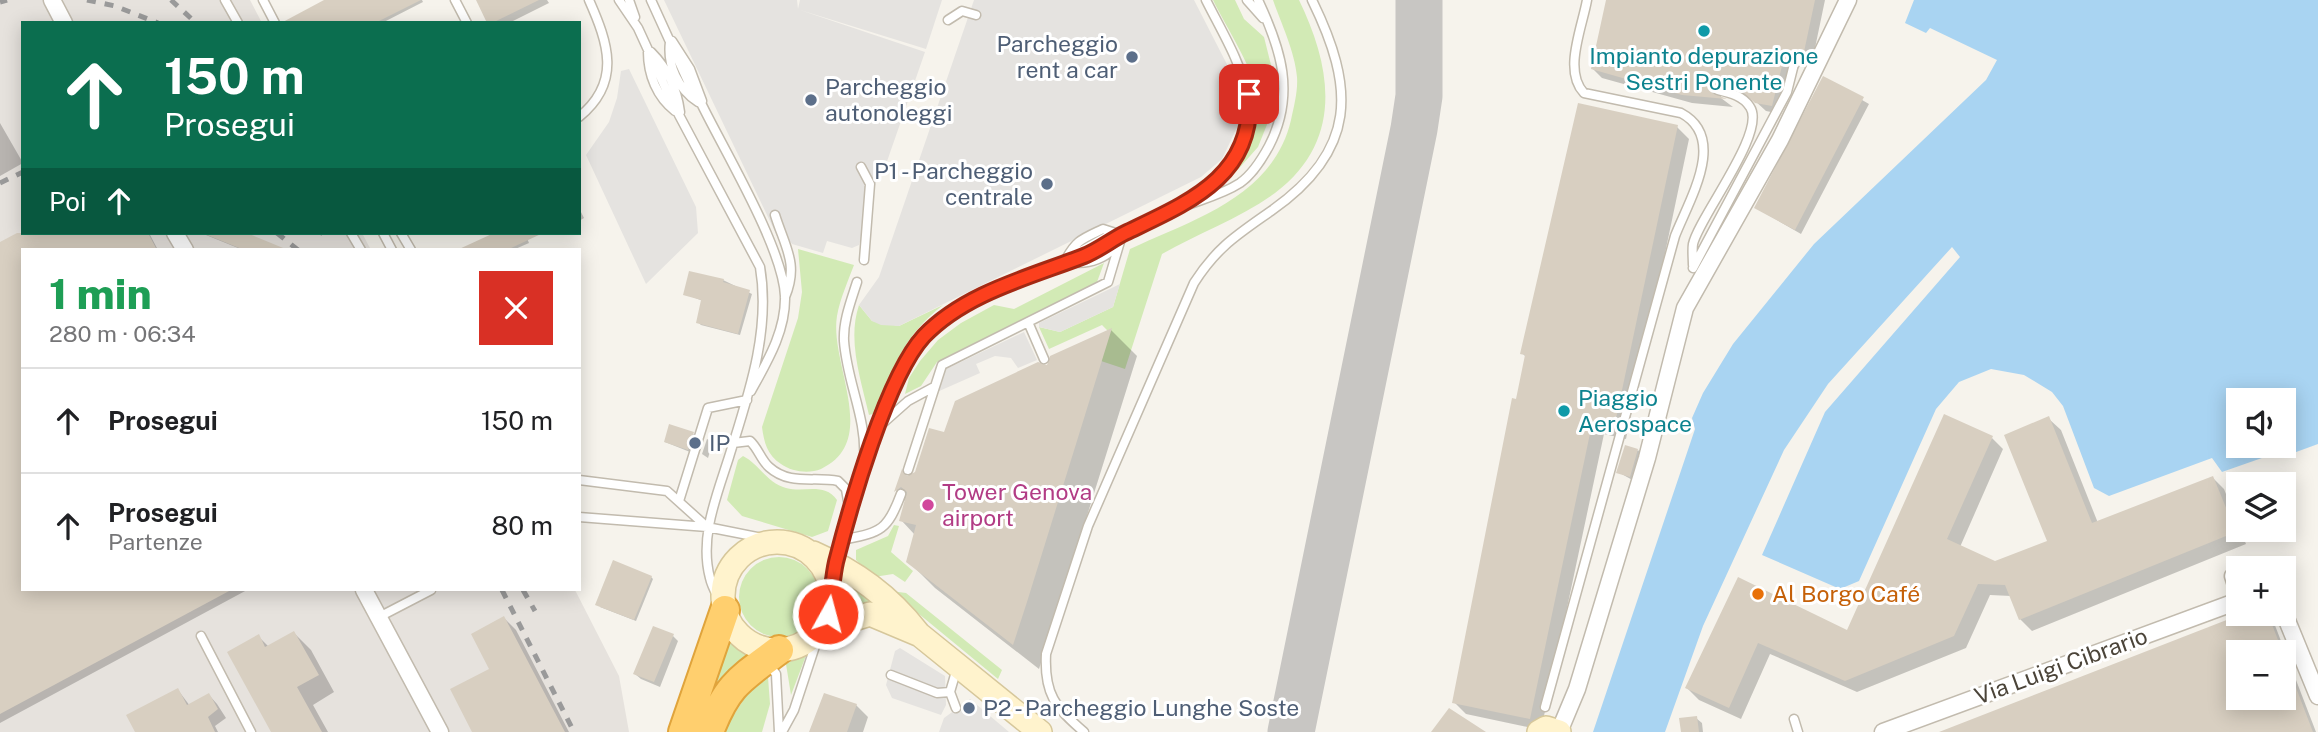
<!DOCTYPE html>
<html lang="it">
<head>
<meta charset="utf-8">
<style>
  body { margin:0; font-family:"Public Sans",sans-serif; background:#f6f6f6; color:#202124; height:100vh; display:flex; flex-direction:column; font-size:26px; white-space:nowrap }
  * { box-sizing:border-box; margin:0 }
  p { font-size:23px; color:#757577 }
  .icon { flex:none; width:38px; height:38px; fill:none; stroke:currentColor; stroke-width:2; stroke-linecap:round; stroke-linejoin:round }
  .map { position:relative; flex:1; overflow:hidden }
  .side { position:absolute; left:21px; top:248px; width:560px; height:343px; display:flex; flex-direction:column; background:#fff; border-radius:0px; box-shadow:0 4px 18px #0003 }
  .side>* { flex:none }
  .top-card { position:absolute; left:21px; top:21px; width:560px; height:214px; border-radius:0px; box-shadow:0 4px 18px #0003; background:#0b6e4f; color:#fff; overflow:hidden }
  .fabs { position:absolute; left:2226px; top:388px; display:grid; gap:14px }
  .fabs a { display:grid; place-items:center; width:70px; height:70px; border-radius:0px; background:#fff; box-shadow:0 4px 18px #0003; font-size:35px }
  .pin { position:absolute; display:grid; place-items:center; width:60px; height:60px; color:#fff; margin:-30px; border-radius:14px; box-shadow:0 4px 10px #0006 }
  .me { position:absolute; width:77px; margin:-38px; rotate:7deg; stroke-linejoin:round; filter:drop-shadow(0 0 5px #0008) }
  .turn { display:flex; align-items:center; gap:24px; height:147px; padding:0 28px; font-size:32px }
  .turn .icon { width:91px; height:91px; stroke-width:2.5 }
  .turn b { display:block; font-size:49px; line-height:60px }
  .then { display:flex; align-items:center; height:66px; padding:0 28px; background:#0003; gap:14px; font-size:26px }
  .round { display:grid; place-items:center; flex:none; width:74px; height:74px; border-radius:0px; background:#f6f6f6 }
  .head { display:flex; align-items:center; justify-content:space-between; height:119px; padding:0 28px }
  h1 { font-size:42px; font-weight:800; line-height:52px; color:#1e9e55 }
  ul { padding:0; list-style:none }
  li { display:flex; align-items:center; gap:21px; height:105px; padding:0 28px; border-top:2px solid #e0e0e0 }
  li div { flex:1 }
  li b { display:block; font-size:26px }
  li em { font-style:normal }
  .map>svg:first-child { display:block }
  .industrial { fill:#e6e2dd }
  .green { fill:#d2eab5 }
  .parking { fill:#e5e3e0 }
  .water { fill:#a9d4f2; fill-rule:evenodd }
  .shadow { fill:#0003; fill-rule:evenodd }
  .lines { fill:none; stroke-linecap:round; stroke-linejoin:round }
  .taxiway { stroke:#c8c6c3; stroke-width:47 }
  .building { fill:#d8cfc1 }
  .lane-casing { stroke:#c2bbae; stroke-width:11 }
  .street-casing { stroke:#c2bbae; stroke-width:19 }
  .secondary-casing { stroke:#d6c79b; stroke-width:26 }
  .highway-casing { stroke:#e0a43c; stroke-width:32 }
  .lane { stroke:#fff; stroke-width:8 }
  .street { stroke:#fff; stroke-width:16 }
  .secondary { stroke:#fff3cd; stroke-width:23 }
  .highway { stroke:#ffcf6e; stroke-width:28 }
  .rail { stroke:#9a9a9a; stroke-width:5; stroke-dasharray:9 9; stroke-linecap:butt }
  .route-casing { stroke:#a42913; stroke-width:18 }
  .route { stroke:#fc3f1d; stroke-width:12 }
  .culture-dot { fill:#0f9aa8; stroke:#fff; stroke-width:2.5 }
  .service-dot { fill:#5c6f8a; stroke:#fff; stroke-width:2.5 }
  .hotel-dot { fill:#d1479c; stroke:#fff; stroke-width:2.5 }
  .food-dot { fill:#e8710a; stroke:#fff; stroke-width:2.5 }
  .labels { text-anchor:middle; stroke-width:6; stroke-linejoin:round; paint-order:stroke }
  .service-label { font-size:23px; fill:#4e5e75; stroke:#fff; text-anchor:start }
  .culture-label { font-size:23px; fill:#0d838f; stroke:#fff }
  .hotel-label { font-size:23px; fill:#b23c85; stroke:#fff; text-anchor:start }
  .food-label { font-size:23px; fill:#c56008; stroke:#fff; text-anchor:start }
  .street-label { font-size:23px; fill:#4b4439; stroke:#fff }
</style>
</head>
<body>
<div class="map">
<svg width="2318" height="732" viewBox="0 0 2318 732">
  <rect width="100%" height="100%" fill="#f6f3ec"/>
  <!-- industrial -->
  <path class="industrial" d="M0,0H250L262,23H23V233H362L371,250H23V590H575L619,676L629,732H0Z"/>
  <!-- green -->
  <path class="green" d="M1213,0H1235L1244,19L1264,37L1273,73V90L1268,122L1258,147L1234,174C1245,152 1262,124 1258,98C1254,69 1226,27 1213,0Z
    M1273,0H1299C1332,68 1344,141 1275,193C1241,218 1198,233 1162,254L1125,369L1101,361L1109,332L1102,325L1049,349L1039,327L1060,332L1113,307L1130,249C1194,219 1273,197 1291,120C1294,106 1298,91 1297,77C1295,52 1281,23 1273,0Z
    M798,249L854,265C848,281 840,299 837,316C829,363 881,441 821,469C809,474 792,472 781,464C767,455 764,442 762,427L798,318L802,292Z
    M1104,263L1097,282L937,362L921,386L905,394L909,378L920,361L938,340L961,323L994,305L1014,309Z
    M859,305L872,321L899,326L943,305C902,337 894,367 876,413L869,415C861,380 847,340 859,305Z
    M743,456C759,464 767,483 786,488C805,493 824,482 837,500L828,531L812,537L742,516L727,500L738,460Z
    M894,525L899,526L891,552L913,571L905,582L893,574L874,577L856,560V550L888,536Z
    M739 597a40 40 0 1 1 80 0a40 40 0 1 1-80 0Z
    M842,576L882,605L840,601Z
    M891,591L906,593L1002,670L998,679Z
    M725,634L755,656L695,732Z
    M807,653L791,695L786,664Z
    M768,677L770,704L762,732H723L749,691Z"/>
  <!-- parking -->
  <path class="parking" d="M664,0H797L798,9L800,0H942L926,49L800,10L925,52L884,170L876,182L859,245L852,248L827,241L823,253L792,244L786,236L778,238Z
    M974,0H1194L1237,84L1242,99V117L1222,159L1201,177L899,326L881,325L872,321L859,305L879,277Z
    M629,69L696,207L698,233L646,284L586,155L609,122L617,98L621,71Z
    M1120,284L1113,307L1060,332L1039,327V323Z
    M1024,332L1037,360L1018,368L1011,358L995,356L976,364L980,373L937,392L944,370Z
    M900,648L945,676L946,705L941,715L892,698L886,685L895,651Z
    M970,699L1009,732H939L944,718Z"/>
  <!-- water -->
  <path class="water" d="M1914,0H2318V444L2288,455L2279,452L2222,472L2212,458L2109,496L2094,488L2063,406L2052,392L2024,375L1991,369L1959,382L1936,409L1859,581L1840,589L1762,555L1825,412L1960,257L1952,247L1828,384L1784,450L1703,626L1665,732H1593L1695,429L1692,418L1703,393L1733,344L1814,244L1986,80L1997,60L1930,28L1926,33L1905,23ZM2238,401H2284V446H2238Z"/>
  <!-- shadow -->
  <path class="shadow" d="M328,0H422L423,2L382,23H292Z
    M478,0H547L549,3L509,23H489Z
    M1607,0H1825L1810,72L1803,63L1796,71L1792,70L1781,114L1766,111L1754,100L1730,92L1721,95V98L1733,107L1692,103L1602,78L1593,69Z
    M1824,78L1869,104L1801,234L1756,208Z
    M0,123L23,163L0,176Z
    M1677,127L1689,139L1626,439L1604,434L1541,730L1466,714L1454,702L1526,357L1522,353Z
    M579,208L584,218L579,221Z
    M23,232L62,233L64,236L70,233H149L158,250H23V590H247L0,723V244Z
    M201,233H242L272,247L270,250H243Z
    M498,233H525L529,243L513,250H461Z
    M723,280L752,294L740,335L701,325L698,322L703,301L685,294Z
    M1111,330L1137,356L1039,669L935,588L908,561L915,535L901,520L906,502L896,492L902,472L908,478L916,473L946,434L1048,367Z
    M2049,419L2061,430L2098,523L2213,478L2224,489L2246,544L2032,631L2020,619L2011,596L1990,595L1966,648L1857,692L1770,654L1741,719L1699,700L1687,688L1738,579L1848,633L1992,438L2003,449L1960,547L1995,563L2049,542Z
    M693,434L695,436L690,452L665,442Z
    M707,439L713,442L708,458L702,454Z
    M1638,450L1643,456L1636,482L1618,472Z
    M651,577L653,579L636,621L600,607Z
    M2247,614L2271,615L2316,732H1941ZM2238,653H2284V698H2238Z
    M504,618L516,630L569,732H474Z
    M294,633L311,650L334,692L313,705L328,732H273L258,636L269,647Z
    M673,636L678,641L660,687L641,679L635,674Z
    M178,690L190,706L209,695L217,704L226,718L215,726L218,732H137Z
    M856,705L868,717L863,732H811Z
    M1696,718L1702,723L1703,732H1683Z"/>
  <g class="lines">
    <!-- taxiway -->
    <path class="taxiway" d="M1291,732L1414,129L1419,96V0"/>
  </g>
  <!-- building -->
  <path class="building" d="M324,0H421L375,23H281Z
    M476,0H539L492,23H487Z
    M1606,0H1815L1801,66V58L1796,54L1790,56L1788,63L1783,62L1772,106L1755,103L1743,92L1720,84L1713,86L1712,93L1727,99L1682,95L1591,69Z
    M1823,76L1864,97L1795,230L1754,208Z
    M1578,103L1678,125L1614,428L1592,424L1530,719L1452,703L1512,398L1516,399L1525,355L1520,354Z
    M17,233H148L157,250H23V590H231L0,714V242Z
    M202,233H247L288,250H244Z
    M494,233H543L507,250H457Z
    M689,271L724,279L723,282L750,290L738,334L696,323L701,300L683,295Z
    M1112,328L1027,602L1013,645L906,562L916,525L899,521L907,492L901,487L894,492L902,469L907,476L915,472L929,428L944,432L955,401L1038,362L1047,365L1050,356Z
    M1944,414L1993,436L1947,539L1995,561L2047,541L2004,435L2049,416L2092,523L2213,476L2236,532L2019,620L2005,585L1978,584L1954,636L1845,681L1758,643L1729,708L1685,688L1738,577L1847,630Z
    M669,424L694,432L688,450L664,442Z
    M1625,445L1638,449L1630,477L1616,473Z
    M613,560L652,576L634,620L595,605Z
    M2242,614H2268L2283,653H2238V698H2284L2285,659L2313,732H1939Z
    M504,616L565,732H472L450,689L489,669L471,634Z
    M653,626L674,634L654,682L633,674Z
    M294,631L319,675L297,687L322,732H271L227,652L259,634L265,647Z
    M178,688L187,705L209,693L218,709L208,717L215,732H135L126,715Z
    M824,693L857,704L847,732H809Z
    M1449,708L1486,732H1431Z
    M1697,716L1699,732H1681L1679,718Z"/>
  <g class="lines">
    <!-- lane casing -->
    <g class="lane-casing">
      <path id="lane" d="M225,0L238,23
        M263,0L275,23
        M455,0L467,23
        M619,0L638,28L671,100L760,267C771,331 748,396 729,457C717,495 699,537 710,578C712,588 719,598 723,608
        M629,0L635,17
        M651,0L692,90L702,105C725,152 783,248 785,296C786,331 767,362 751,391
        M1247,0L1263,18
        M948,20L962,11L976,15
        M672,41L690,69L702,101
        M670,42C667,65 678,89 698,102
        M648,52C648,75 657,97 675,111
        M651,52C667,68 677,89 680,112
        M579,117C622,82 608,43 589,0
        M861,167L870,184L864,260
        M1188,203C1200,193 1215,183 1226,171C1276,115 1233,54 1206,0
        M775,215C785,247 799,264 785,297
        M351,233L361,250
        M383,233L392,250
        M401,233L411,250
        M1070,257L1106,237L1118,235
        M1065,261C1076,240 1082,239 1103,229L1122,235
        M1072,262C1088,265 1109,258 1117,243
        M1693,265C1693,259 1692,250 1693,244C1699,217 1767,132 1750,107C1743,96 1731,93 1718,90
        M1693,268L1787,92L1795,60
        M857,282C851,301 843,321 844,341C847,383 867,418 864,460
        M1028,322L1044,359
        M882,424L908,401L932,388
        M733,443L750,441C758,448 761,460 769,467C790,486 814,476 838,481L846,489L849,507
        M908,470L942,365L1108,282L1122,235
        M579,480L667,491L707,527
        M679,501L708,408L747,400
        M579,517L707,527L783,542
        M842,540C880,532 887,532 901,494
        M830,589C843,526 883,383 924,337C963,293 1029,276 1083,257C1098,251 1110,241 1124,234C1141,225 1159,217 1177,209C1198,200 1220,196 1240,183C1253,174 1262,159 1269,146C1296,94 1281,49 1258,0
        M379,617L431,590
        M201,636L251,732
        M754,645L776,674L779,732
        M891,675L937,693L950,692L956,708
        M950,692L957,668
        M1545,707L1675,236C1689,200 1728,138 1681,113L1584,93C1563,71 1582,28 1587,0
        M1794,719L1798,732
        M782,732L794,710L820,631
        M1084,732C1055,707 1044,694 1046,654L1088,526L1194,283C1217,247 1237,235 1271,211C1358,150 1355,88 1312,0"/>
    </g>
    <!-- street casing -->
    <g class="street-casing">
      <path id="street" d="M52,0L64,23
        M175,233L185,250
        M2252,569H2253
        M2238,574L2233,576L2238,591
        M364,590L440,732
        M2284,613L2318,696
        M1559,732L1577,689L1647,458L1685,308L1780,140L1848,0
        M1883,732L2238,601"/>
    </g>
    <!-- secondary casing -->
    <g class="secondary-casing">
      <path id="secondary" d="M723 596a54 54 0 1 1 108 0a54 54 0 1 1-108 0Z
        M813,553C856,572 889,596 918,633
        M821,629L870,614L920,635L1040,732
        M1539,732L1546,728L1559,732"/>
    </g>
    <!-- highway casing -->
    <g class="highway-casing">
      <path id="highway" d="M683,732L725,610
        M709,732C727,685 740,679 779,650"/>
    </g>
    <!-- lane -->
    <use href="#lane" class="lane"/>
    <!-- street -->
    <use href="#street" class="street"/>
    <!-- secondary -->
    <use href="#secondary" class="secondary"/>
    <!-- highway -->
    <use href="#highway" class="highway"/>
    <!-- rail -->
    <path class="rail" d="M87,0L115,6L158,23
      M171,0L196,23
      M0,2L7,0
      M0,183L23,172
      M277,233L298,250
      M322,233L323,234
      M502,590L574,732
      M523,590L535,611"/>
  </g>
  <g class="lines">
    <!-- route casing -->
    <g class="route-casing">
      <path id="route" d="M828,614C832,597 832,580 836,562C850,507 887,376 924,336C965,293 1030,277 1084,256C1099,250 1111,240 1125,233C1187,203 1255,177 1249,94"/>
    </g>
    <!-- route -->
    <use href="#route" class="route"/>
  </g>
  <!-- markers -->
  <g class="culture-dot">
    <circle cx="1704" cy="31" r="7"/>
    <circle cx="1564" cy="411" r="7"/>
  </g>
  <g class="service-dot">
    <circle cx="1132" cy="57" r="7"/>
    <circle cx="811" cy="100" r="7"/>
    <circle cx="1047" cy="184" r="7"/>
    <circle cx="695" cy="443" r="7"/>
    <circle cx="969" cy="708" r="7"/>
  </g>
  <circle class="hotel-dot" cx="928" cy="505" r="7"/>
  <circle class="food-dot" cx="1758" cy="594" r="7"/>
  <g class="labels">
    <!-- service labels -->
    <g class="service-label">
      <text x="1118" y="52" text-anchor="end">Parcheggio<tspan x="1118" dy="26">rent a car</tspan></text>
      <text x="825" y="95">Parcheggio<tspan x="825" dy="26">autonoleggi</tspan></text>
      <text x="1033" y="179" text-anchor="end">P1 - Parcheggio<tspan x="1033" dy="26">centrale</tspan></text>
      <text x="709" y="451">IP</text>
      <text x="983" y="716">P2 - Parcheggio Lunghe Soste</text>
    </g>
    <!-- culture labels -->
    <g class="culture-label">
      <text x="1704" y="64">Impianto depurazione<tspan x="1704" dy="26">Sestri Ponente</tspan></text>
      <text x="1578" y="406" text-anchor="start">Piaggio<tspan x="1578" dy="26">Aerospace</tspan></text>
    </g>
    <!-- hotel labels -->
    <g class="hotel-label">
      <text x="942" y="500">Tower Genova<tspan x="942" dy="26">airport</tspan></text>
    </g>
    <!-- food labels -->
    <g class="food-label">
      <text x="1772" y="602">Al Borgo Café</text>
    </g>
    <!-- street labels -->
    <g class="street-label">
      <text transform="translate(2061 666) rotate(-20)" y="8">Via Luigi Cibrario</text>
    </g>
  </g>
</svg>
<div class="fabs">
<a><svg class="icon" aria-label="sound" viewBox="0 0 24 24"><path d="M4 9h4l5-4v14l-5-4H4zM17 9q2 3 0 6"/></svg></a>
<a><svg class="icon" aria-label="layers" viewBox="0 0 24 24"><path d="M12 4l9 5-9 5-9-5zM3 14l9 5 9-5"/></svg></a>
<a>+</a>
<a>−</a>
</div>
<div class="pin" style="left:1249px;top:94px;background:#d93025"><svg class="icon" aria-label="arrive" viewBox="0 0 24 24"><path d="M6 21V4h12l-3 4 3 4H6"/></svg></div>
<svg class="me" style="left:828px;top:614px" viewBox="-20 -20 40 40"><circle r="17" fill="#fc3f1d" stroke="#fff" stroke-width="3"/><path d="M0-11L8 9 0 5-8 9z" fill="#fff"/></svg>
<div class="top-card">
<div class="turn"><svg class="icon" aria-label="ahead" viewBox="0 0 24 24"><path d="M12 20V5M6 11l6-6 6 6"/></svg><div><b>150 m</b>Prosegui</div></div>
<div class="then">Poi<svg class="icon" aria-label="ahead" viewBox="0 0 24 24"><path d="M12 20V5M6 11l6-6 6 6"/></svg></div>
</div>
<section class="side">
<div class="head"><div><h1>1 min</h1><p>280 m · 06:34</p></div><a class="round" style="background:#d93025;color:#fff"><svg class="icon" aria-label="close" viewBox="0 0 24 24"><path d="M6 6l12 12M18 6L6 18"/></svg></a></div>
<ul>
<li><svg class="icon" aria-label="ahead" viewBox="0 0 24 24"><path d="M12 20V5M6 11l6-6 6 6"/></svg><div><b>Prosegui</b></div><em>150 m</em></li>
<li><svg class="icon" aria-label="ahead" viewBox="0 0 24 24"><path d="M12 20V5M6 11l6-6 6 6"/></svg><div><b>Prosegui</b><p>Partenze</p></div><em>80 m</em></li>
</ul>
</section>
</div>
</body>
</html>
